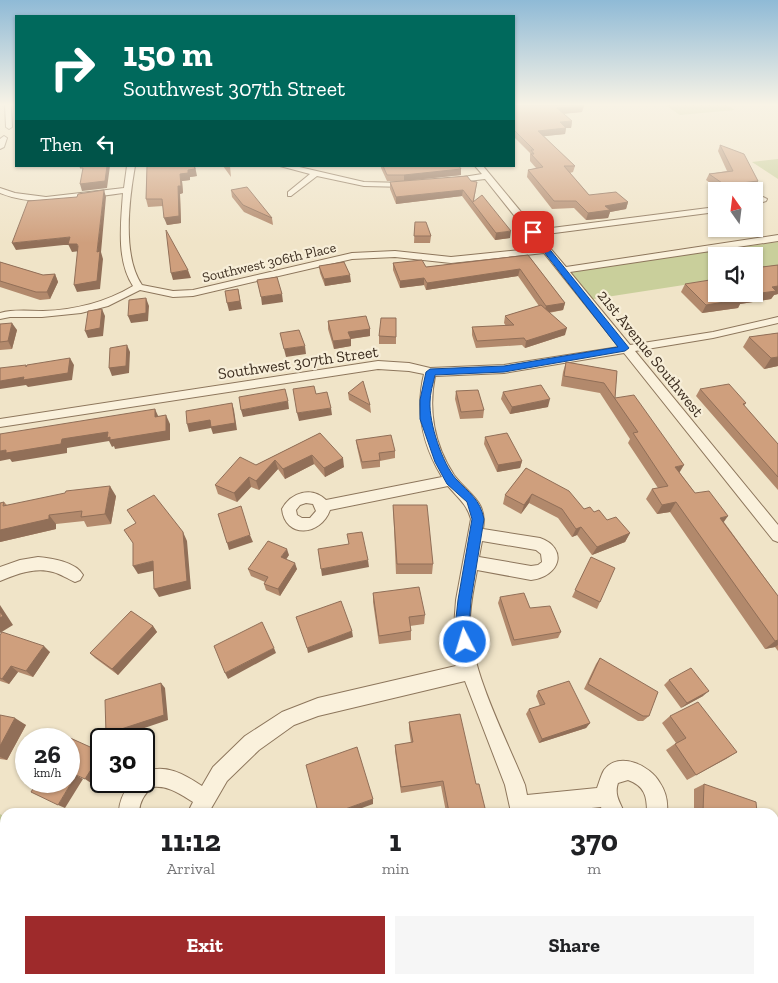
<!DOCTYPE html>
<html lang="en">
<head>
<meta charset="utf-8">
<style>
  body { margin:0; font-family:"Zilla Slab",serif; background:#f6f6f6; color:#202124; height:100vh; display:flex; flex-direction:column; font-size:19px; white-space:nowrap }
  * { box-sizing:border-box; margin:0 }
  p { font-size:16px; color:#757577 }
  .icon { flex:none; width:28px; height:28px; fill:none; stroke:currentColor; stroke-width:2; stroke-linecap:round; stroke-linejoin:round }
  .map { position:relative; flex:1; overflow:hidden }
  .details { position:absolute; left:0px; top:808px; width:779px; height:176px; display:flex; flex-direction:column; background:#fff; border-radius:15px 15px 0 0; box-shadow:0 1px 4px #0004 }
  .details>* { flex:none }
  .guide { position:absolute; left:15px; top:15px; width:500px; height:152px; border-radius:0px; box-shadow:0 1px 4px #0004; background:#00695c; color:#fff; overflow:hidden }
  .needle { width:32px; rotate:346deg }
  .tools { position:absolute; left:708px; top:182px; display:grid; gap:10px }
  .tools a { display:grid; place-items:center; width:55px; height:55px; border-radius:0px; background:#fff; box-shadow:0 1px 4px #0004; font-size:25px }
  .speed { position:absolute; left:15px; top:728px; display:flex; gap:10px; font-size:25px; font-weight:700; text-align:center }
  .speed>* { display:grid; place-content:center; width:65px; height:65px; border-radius:50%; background:#fff; box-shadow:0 1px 4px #0004; line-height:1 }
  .speed small { font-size:12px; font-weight:400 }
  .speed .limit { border:2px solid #111; border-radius:8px; background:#fff; color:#111 }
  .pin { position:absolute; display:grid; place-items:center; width:42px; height:42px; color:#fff; margin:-21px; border-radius:10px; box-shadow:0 2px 8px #0006 }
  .me { position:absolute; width:55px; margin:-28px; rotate:355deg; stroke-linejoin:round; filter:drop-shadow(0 0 4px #0008) }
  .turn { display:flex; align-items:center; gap:18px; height:105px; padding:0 25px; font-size:22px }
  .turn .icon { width:65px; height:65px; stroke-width:2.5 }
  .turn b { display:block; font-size:35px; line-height:42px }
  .then { display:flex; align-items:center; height:48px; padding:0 25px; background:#0003; gap:10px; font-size:19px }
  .eta { display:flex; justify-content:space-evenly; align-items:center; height:85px; text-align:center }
  .eta b { font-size:30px; font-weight:700; line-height:35px }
  .button { display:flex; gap:10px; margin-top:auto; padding:10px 25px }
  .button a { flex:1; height:58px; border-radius:0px; background:#9e2a2b; color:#fff; font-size:20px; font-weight:700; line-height:58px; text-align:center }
  .button a+a { background:#f6f6f6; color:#202124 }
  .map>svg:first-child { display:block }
  .green { fill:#c9cf9b }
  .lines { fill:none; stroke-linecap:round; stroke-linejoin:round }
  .minor-casing { stroke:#8d765c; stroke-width:2 }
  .minor { fill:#faf1dc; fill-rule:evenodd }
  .wall { fill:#b2896c }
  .shaded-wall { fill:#916f58 }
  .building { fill:#cf9f7d; stroke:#916f58 }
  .route { fill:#1a73e8; stroke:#114b97 }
  .labels { text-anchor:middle; stroke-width:4.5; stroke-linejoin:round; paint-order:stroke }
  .far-street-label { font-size:14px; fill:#3d2e20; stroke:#f7eed8 }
  .street-label { font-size:16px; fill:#3d2e20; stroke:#f7eed8 }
</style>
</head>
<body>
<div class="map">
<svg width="778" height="983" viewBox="0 0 778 983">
  <rect width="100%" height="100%" fill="#f0e4c8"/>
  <!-- green -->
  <path class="green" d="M665,105H727L735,110L680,115Z
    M778,159V179L752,162Z
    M778,242V271L754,275V256H716V280L587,300L565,272Z
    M0,814L5,817V956L0,965Z"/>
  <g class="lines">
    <!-- minor casing -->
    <g class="minor-casing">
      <path id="minor" d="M5,105H11L12,127L9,129L6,127Z
        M4,136L7,138L4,147L0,149V139Z
        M127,166H135C129,200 122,256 142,285L173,291L193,290L352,253L395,251L451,257L540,248L485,179L451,183L447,181L451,179L482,174L475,166H483L536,230L716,207V212L539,235L566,267L778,235V241L570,272L630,345L713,332L778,317V323L713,338L635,351L778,525V542L773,540L624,353L504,373L435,376C428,410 434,445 454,475C468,494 488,501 483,529L540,538C568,548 561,576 531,580L477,570C474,588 469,608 470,626C472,674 507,740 525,785L527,795L597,788C599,783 601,775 604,770C619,750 651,766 660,783C666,792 668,802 667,812H647C647,797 645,786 628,780L618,783C614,795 620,802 624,812H603L601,807L553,812H511L505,785L465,681L318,716L294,725L259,750L227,781L209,812H188L193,802C180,794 168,785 152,787C144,795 140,801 139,812H119C119,801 125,790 131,781H144V772C165,763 184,774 202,786L213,767L245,736L282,712L318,698L460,665L454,627L456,600L471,519C467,504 457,497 448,486L330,510C321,536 285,539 282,509C291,492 312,486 326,500L442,477C422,444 415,411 424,374L409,371L378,369L0,427V419L378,361L409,363L430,368L504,365L619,347L544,253L451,263L395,257L352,259L193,296L173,297L140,290L108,306L81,313L42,317H10L0,319V313C14,309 28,311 43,311C75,310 106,302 133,286C116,260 121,223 123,193C83,198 40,209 0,193V188L15,193L46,197L124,188ZM306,503L313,504L316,511L310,518H302L297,515L296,510L300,505ZM482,541L536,550L541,554L542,562L538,565L531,566L479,557Z
        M280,166H295L364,182L407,183L411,185L407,187L364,186L317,176L291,196H288V192L310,174Z
        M763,197L767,199L766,201L754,205V200Z
        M38,557C51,558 76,562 83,575L80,580L75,582C68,579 61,574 53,572C35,567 17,574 0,581V567L20,560Z
        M97,979H121L119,983H95Z
        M155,979H177L178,983H154Z
        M523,979H545L546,983H522Z"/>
    </g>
    <!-- minor -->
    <use href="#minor" class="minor"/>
  </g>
  <!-- wall -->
  <path class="wall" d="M514,105L582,112L564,114L572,121L571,128H566L565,134L544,136L575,166L573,172L570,173L589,195L628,202L626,209L610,212L608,218L586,220L574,208L552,209L527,177L528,170L536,168L530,161V153L514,137Z
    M720,145L758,181L755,187L721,191L706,180L709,174L727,171L718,151Z
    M147,166L197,176L190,177V180L182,181L183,193L180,194L181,223L167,225L163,206L148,207L146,199Z
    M223,166H230L231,177Z
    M381,166H459L461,175L406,181L477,182L474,201L510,238L495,240L462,196L396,204L390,189V182L403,181H387L381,168Z
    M231,190L272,218L273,225L244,212L232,197Z
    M415,222L431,236L430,243H414Z
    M528,255L565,303L563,310L549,313L565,335L525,348L522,345L476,348L472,335V327L506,326L504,323L505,316L539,306L518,276L426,290L424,285L400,288L393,270V263L426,267Z
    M0,262L43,275L55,274L58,282L50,299L40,300L0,287Z
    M778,265V294L774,295L771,299L740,304L738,308L702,313L681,292L685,284L754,294V268Z
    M319,266L351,282L325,286L320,273Z
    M396,318V344H379V336Z
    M328,321L370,329V336L351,339V346L334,349L328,329Z
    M0,324L17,330L12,349L0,350Z
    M778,333V366L764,369L743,347L749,337Z
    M566,362L617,371L615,398L680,473L695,493L724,522L778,596V651L775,647L765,649L670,512L657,514L646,499L652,489L658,488L628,443L630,439L600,393L561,386L563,372Z
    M700,389L746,403L744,406L778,444V490L696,396Z
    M456,391L484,410L483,418L460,419L455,399Z
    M503,392L548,407L510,414L501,399Z
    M348,393L370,405L371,413L349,400Z
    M320,433L344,467L325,477L314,464L285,479L278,469L259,490L251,487L237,502L218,494L215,485Z
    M485,437L522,461L520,468L497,472L484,444Z
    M356,440L395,451V458L380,461V467L362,469L357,447Z
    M526,468L584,509L594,512L630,533L625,542L592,555L577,535L572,537L558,518L529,503L521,514L503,504L505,495Z
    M116,496L111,524L87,527L84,521L56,524V529L0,542L4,502L7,505Z
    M393,505L433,564L432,574H396Z
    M289,555L286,559L297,569L280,596L266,590L264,584L265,582L251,576L248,569Z
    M591,557L600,602L597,609L572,597Z
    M373,593L425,615L424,624L410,626L411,631V640L379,644L373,602Z
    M500,597L530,608L561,632L558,638L512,646L498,603Z
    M153,626L157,632L118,675L95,658L90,653Z
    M0,635L50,652L33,677L18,672L9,684L0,681Z
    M600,658L649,716L643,721H638L584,689L596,664Z
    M669,680L703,696L681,708L664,685Z
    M538,691L590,723L586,728L539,743L526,714L529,709L540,706L536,696Z
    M0,715L26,725L7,760L0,759Z
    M670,716L737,752L687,780L666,750L676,743L662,723Z
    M409,722L476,784L486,812H446L441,786L401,793L395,751V745L411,743L409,729Z
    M704,784L757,812H694V789Z"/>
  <!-- shaded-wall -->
  <path class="shaded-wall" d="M584,106L582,112L556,114L557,108Z
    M572,121L571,128H566L565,134L537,137L538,131L560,122Z
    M107,166H110L107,188L82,191L80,184Z
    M194,166H195L197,176L190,177V180L182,181L183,193L180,194L181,223L167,225L164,218L178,186L180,174Z
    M461,169V175L404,181V175Z
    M758,181L755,187L722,191L725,185Z
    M104,190L106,197L101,252L103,259L100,289L77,292L74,285L97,252Z
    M463,190L462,196L396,204V197Z
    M628,202L626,209L610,212L608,218L586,220L588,213L605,206Z
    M511,231L510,238L495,240L496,233Z
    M70,237L73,244L16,250L12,243Z
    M68,244H77L80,251L72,252Z
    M520,269L518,276L426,290L427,283Z
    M188,270L191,278L173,280L171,273Z
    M55,274L58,282L50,299L47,292Z
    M350,275L351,282L325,286L324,279Z
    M424,278V285L400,288V281Z
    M778,286V294L774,295L771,299L740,304L738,308L702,313L706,305Z
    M238,289L242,309L229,311L227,303Z
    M282,294L283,302L262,305L261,297Z
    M146,298L149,306L148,321L131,323L128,316Z
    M565,303L563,310L544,313L546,306Z
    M102,309L105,316L103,336L88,338L85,331Z
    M12,323L17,330L12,349L8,341Z
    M567,328L565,335L525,348L526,341Z
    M370,329V336L349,339L348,332Z
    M351,339V346L334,349L333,341Z
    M127,345L130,352L129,373L112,376L109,368Z
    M305,346L306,354L286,357L284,349Z
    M778,357V366L764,369L771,358Z
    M70,358L74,365L72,380L28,387L26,385L0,389V381Z
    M550,399L548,407L510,414L512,407Z
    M288,401L289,409L243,417L241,410Z
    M232,403L234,410L237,430L213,434L211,428L189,432L187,424Z
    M331,408L332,415L299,421L297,413Z
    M155,409L159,418L155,417Z
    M166,415L170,424V440L115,449L114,446L112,447L109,441L67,448V453L12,462L10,459L0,461V451L62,439Z
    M312,455L314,464L285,479L283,469Z
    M343,458L344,467L325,477L324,468Z
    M275,460L278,469L259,490L256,481Z
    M522,461L520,468L497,472L498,465Z
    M684,465L678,475L675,467Z
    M249,477L251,487L237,502L234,493Z
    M110,486L116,496L111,524L105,514Z
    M532,494L529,503L521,514L524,505Z
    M676,502L670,512L657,514L662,505Z
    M49,515L56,524V529L0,542V530Z
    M728,516L721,526L720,518Z
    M581,527L577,535L572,537L576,529Z
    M183,532L187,541L191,589L159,597L154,589Z
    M630,533L625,542L592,555L597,547Z
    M250,535L253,542L229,550L227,543Z
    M287,549L289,555L283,564L281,557Z
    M368,560L369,567L322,576L321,569Z
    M153,561L158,570L138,574L133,566Z
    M295,563L297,569L280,596L278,589Z
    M0,605L13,625L0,633Z
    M153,626L157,632L118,675L112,669Z
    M352,631L353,637L308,653L307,648Z
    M778,640V645L775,647L765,649L775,641Z
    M44,646L50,652L33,677L26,671Z
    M274,648L276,653L228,679L225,673Z
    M11,666L18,672L9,684L2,679Z
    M161,683L165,688L168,720L112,739L106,734Z
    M709,691L703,696L681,708L687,703Z
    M15,718L26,725L7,760L0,757V746Z
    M590,723L586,728L539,743L542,739Z
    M99,751L101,752V767L91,783L85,779Z
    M737,752L726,759L687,780L696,775Z
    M76,775L83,779L65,808L58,805Z
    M373,799V804L351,812H337Z
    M286,979H289L288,983H284Z"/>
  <!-- building -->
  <path class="building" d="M514,105H584V106L557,108L572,121L560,122L566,128L538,131L575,166H564L589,195L616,192L628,202L605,206L610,210L588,213L576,201H554L528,170L543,167L531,154H534L531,150H534L514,130Z
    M720,145L744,154L758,181L725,185L709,174L733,171Z
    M81,166H107L105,181L80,184L83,168H80Z
    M147,166H194L195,169L188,170V173L180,174L181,186H178L179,216L164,218L162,199H146Z
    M383,166H459L461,169L404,175H387Z
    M467,176L471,181L477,182L473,202L482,195L511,231L496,233L463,190L396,197L390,182Z
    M247,187L272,218L243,205L231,190Z
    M104,190L97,252L100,251L97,281L74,285L78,246L77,244H68L70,237L12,243L28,201L77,197L78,194Z
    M415,222H426L431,236H414Z
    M166,230L188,270L171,273Z
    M528,255L565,303L546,306L520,269L427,283L424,278L400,281L393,263L422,260L426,267Z
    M0,262L43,275L55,274L47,292H36L0,281Z
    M344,262L350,275L324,279L319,266Z
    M778,265V286L772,287L776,291L739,296L743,299L706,305L685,284L716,279V294H754V272H757L754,268Z
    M277,277L282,294L261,297L257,280Z
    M238,289L240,301L227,303L225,291Z
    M146,298V313L128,316L129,300Z
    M541,305L567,328L526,341L524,338L477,341L472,327L514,325L505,316Z
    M102,309L100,328L85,331L88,311Z
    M366,316L370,329L348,332L351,339L333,341L328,321Z
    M381,318H396V337L379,336Z
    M12,323L8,341L0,342V324Z
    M299,330L305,346L284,349L280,333Z
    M778,333V357L771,358L749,337Z
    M127,345L126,366L109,368L110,348Z
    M70,358L68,373L23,380L24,377L0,381V368L26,365V367L27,365Z
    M566,362L617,371L615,398L634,395L684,465L675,467L695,493L709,491L728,516L720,518L778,596V640L775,641L676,502L662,505L652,489L668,486L633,433L638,432L604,383L564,376Z
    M363,381L370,405L348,393Z
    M729,384L746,403L743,404L778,444V477L700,389Z
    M541,385L550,399L512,407L503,392Z
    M314,386L316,394L327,392L331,408L297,413L293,389Z
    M285,389L288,401L241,410L239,397Z
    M478,390L484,410L461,412L456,391Z
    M232,403L235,423L211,427L210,420L187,424L186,411Z
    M155,409V417L166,415V431L110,440V437L107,438L108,432L62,439L61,444L6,453V450L0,451V434Z
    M320,433L343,458L324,468L312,455L283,469L275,460L256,481L249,477L234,493L215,485L240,457L256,465Z
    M507,433L522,461L498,465L485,437Z
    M391,435L395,451L379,453L380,460L362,462L356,440Z
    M526,468L569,491L584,509L590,507L594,512L599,510L607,520L616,517L630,533L597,547L581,527L576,529L562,509L532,494L524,505L505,495Z
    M110,486L105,514L81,517L82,511L49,515V519L0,530V503L4,502L3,506L65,493L66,491Z
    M154,495L183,532L187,581L154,589L153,561L133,566V543L124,530L136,523L127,510Z
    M393,505H427L433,564H397Z
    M241,506L250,535L227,543L218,514Z
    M362,532L368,560L321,569L318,549L349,544L347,534Z
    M268,541L287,549L281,557L295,563L278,589L264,584L268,577L248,569Z
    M591,557L615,568L600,602L575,590Z
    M419,587L425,615L409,617L411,631L379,636L373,593Z
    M524,593L530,608L550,606L561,632L514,640L500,597Z
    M341,601L352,631L307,648L296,617Z
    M131,611L153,626L112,669L90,653Z
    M0,612L3,616L0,618Z
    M262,622L274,648L225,673L214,646Z
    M2,632L44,646L26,671L11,666L2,679L0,678V635Z
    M600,658L658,692L649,716H643L588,684Z
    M691,668L709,691L687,703L669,680Z
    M569,681L590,723L542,739L529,709L545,704L538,691Z
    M161,683L164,715L106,734L105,700Z
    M698,702L737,752L696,775L675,744L686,738L670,716Z
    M460,714L476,784H479L486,812H449L443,781L401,787L395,745L413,742L409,722Z
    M0,715L15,718L0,746Z
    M68,737L99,751V757L85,779L76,775L58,805L31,792L38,781H69V739H66Z
    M357,747L373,799L337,812H318L306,765Z
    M704,784L756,802L757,812H703Z
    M5,922V973L0,971V932Z
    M226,979H286L284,983H225Z"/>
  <!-- sky -->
  <linearGradient id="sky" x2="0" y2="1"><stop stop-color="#8fbad6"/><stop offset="0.43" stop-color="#f8f3e6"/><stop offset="1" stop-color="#f8f3e6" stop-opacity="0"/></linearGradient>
  <rect width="778" height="243" fill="url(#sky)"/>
  <!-- route -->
  <path class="route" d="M533,230L535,231L629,348L625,351L504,372L435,375C433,384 430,393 430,402C429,423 442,463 456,479C469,493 480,499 484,519L471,600L469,627L472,642L470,647L465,648L460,647L455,627L458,600L472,519L467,502L447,484L435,462L420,419V400L426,372L430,369L504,366L618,347L530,234L529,232Z"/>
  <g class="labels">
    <!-- far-street labels -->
    <g class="far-street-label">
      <text transform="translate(269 262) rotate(-13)" y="5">Southwest 306th Place</text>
    </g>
    <!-- street labels -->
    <g class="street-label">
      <text transform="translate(651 353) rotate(51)" y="6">21st Avenue Southwest</text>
      <text transform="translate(298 362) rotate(-8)" y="6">Southwest 307th Street</text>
    </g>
  </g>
</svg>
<div class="tools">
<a><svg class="needle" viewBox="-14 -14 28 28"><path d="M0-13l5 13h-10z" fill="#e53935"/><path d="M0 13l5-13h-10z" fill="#757577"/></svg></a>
<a><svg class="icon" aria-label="sound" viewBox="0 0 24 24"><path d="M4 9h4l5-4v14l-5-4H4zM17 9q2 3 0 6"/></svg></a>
</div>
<div class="speed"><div>26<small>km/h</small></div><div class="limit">30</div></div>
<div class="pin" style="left:533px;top:232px;background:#d93025"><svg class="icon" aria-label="arrive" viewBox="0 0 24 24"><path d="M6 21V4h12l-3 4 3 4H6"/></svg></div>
<svg class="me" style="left:465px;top:642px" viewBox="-20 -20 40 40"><circle r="17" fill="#1a73e8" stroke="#fff" stroke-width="3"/><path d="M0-11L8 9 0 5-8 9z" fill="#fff"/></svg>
<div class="guide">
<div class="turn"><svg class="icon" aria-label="right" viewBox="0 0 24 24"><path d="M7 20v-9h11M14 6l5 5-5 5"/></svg><div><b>150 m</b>Southwest 307th Street</div></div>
<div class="then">Then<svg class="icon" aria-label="left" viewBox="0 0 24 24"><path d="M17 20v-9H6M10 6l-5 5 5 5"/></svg></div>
</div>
<section class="details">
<div class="eta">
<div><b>11:12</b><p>Arrival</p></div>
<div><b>1</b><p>min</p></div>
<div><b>370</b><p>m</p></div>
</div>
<div class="button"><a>Exit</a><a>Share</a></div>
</section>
</div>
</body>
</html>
